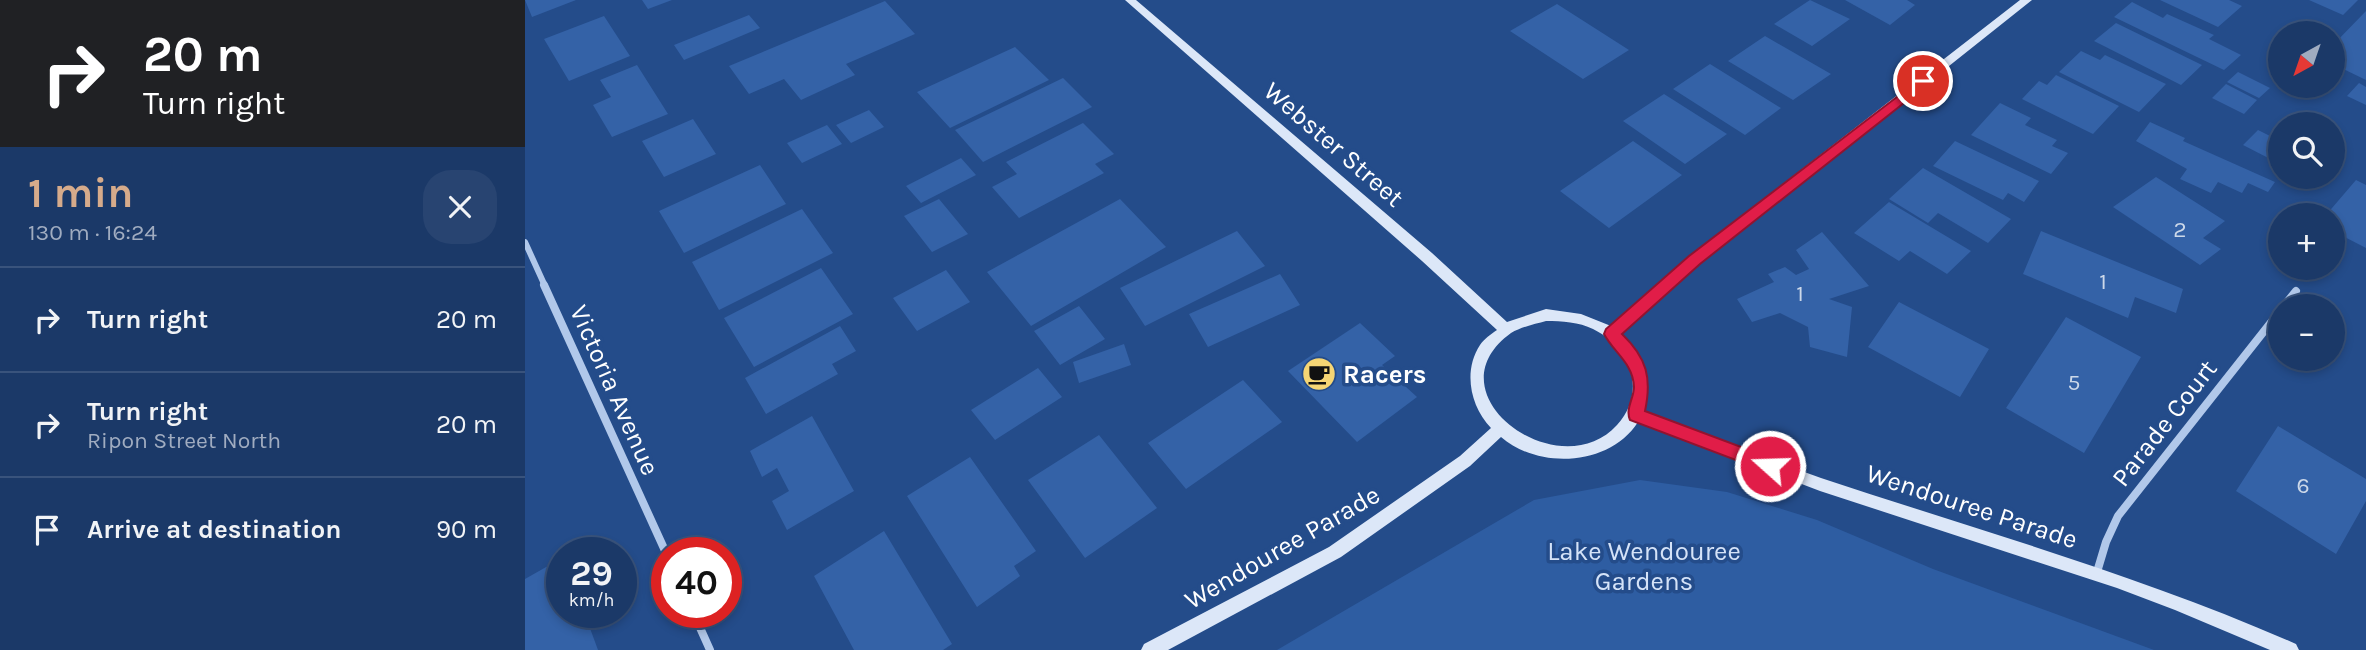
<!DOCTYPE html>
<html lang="en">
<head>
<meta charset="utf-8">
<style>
  body { margin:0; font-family:Karla,sans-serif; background:#284471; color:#f1f3f6; height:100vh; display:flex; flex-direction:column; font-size:26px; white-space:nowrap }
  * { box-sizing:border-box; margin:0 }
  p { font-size:23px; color:#a0acc0 }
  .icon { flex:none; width:38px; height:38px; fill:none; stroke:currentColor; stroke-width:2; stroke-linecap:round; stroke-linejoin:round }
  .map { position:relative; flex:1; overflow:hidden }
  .drawer { display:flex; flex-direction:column; background:#1b3968; width:525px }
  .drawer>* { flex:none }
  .guide { background:#202124; color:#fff; overflow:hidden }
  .needle { width:46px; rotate:220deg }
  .controls { position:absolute; left:1743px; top:21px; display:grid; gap:14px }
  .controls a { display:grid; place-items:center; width:77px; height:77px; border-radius:50%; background:#1b3968; box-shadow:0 4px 10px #0003,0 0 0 2px #39537c; font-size:35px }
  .speed { position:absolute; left:21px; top:537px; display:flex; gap:14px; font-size:35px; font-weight:700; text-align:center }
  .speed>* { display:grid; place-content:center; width:91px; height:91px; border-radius:50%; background:#1b3968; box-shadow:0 4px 10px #0003,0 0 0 2px #39537c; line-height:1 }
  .speed small { font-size:18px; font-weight:400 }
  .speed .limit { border:10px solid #d22; background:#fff; color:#111 }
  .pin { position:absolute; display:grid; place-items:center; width:60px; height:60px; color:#fff; margin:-30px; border:4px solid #fff; border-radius:50%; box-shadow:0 2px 7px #0007 }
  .me { position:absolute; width:77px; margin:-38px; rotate:290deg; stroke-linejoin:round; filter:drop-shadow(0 0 5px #0008) }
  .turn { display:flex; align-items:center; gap:24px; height:147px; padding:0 28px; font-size:32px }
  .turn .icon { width:91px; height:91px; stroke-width:2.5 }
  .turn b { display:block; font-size:49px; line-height:60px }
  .round { display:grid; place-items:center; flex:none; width:74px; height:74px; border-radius:28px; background:#284471 }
  .summary { display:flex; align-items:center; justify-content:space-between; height:119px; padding:0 28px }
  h1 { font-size:42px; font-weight:700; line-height:52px; color:#d6ab8b }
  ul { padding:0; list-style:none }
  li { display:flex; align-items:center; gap:21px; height:105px; padding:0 28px; border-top:2px solid #39537c }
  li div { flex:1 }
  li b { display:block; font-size:26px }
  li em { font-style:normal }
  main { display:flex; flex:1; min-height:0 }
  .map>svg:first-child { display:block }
  .green { fill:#2e5da2 }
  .building { fill:#3462a7 }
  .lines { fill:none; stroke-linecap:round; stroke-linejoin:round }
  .street-far1 { stroke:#b1c8ea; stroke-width:6 }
  .street { stroke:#b1c8ea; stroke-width:8 }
  .secondary { fill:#dce7f8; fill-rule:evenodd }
  .route { fill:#e11d48; stroke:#92132f; stroke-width:2 }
  .labels { text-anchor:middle; stroke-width:7; stroke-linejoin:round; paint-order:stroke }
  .number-label { font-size:23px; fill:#ccd8e9 }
  .street-label { font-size:26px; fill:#fff; stroke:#244c8a }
  .poi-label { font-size:26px; font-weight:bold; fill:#fff; stroke:#244c8a; text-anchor:start }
  .park-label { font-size:26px; fill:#d5e3f8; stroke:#244c8a }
</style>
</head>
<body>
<main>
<section class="drawer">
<div class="guide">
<div class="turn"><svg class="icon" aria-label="right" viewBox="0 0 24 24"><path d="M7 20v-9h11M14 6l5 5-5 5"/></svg><div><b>20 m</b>Turn right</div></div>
</div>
<div class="summary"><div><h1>1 min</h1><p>130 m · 16:24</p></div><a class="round"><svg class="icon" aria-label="close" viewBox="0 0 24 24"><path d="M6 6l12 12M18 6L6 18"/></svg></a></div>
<ul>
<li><svg class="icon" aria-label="right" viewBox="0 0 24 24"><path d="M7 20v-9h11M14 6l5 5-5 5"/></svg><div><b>Turn right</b></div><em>20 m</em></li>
<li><svg class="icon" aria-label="right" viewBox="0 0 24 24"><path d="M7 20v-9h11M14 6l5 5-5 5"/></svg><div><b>Turn right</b><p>Ripon Street North</p></div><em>20 m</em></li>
<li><svg class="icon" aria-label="arrive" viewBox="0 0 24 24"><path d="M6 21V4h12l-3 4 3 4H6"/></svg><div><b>Arrive at destination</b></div><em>90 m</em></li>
</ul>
</section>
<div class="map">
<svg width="1841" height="650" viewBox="0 0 1841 650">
  <rect width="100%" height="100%" fill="#244c8a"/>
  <!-- green -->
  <path class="green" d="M1115,480L1202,492L1292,520L1408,569L1629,650H752L1009,500Z"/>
  <!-- building -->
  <path class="building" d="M0,0H51L7,17Z
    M117,0H147L123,9Z
    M1285,0L1325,19L1287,46L1249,24Z
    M1320,0H1382L1390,5L1365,25Z
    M1635,0H1704L1717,6L1693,27Z
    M1784,0H1833L1818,15Z
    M360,1L390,34L321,64L330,75L276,100L259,79L224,94L204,66Z
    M1607,2L1638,18L1642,14L1689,35L1684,39L1716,55L1699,70L1589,17Z
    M1032,4L1104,50L1058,79L985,31Z
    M1841,11V80L1808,64V45Z
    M224,15L235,28L159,60L149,45Z
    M79,16L105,56L44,81L19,39Z
    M1591,23L1677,65L1656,85L1569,41Z
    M1240,36L1306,74L1268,100L1203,61Z
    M490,47L524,80L425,128L392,92Z
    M1556,51L1575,60L1580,55L1641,84L1614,112L1534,72Z
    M1185,64L1256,108L1220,135L1148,89Z
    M112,65L143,114L87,137L68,105L86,97L75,80Z
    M1713,72L1745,88L1734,98L1702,82Z
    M1531,75L1594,106L1568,134L1497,99L1514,81L1522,85Z
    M538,78L567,107L458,162L430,130Z
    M1834,83L1841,87V105L1822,96Z
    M1701,84L1732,100L1719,114L1687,98Z
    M1139,94L1202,134L1160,164L1098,121Z
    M1475,103L1506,118L1500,125L1532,140L1527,146L1543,153L1526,174L1446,135Z
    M344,110L359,127L326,143L311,125Z
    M168,119L191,154L139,177L117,141Z
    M1625,122L1660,138L1658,141L1750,182L1743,192L1723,183L1717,193L1693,182L1686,193L1655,179L1662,169L1611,141Z
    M558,123L589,154L570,164L579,173L494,218L467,187L492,174L481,162Z
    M302,125L317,144L277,163L262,143Z
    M1733,130L1755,141V164L1718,145Z
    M1108,141L1157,175L1084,228L1035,191Z
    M1430,141L1514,181L1499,202L1483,193L1478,200L1408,166Z
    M436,158L451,175L396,203L381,186Z
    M235,165L261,204L159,253L134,211Z
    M1398,168L1486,219L1463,243L1413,213L1403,223L1364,199Z
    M1631,177L1700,221L1678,238L1696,249L1675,265L1588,207Z
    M1831,180L1841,185V248L1808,231V215H1801Z
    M414,199L443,234L407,252L379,216Z
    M595,199L641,247L506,326L462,272Z
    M1364,202L1446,251L1422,274L1385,251L1374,261L1329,233Z
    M277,209L308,253L194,310L167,262Z
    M712,231L740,266L620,326L595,288Z
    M1516,231L1658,289L1651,313L1610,297L1603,318L1498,274Z
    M1297,232L1344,286L1304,299L1327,307L1322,357L1285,347L1283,327L1255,313L1227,322L1212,299L1249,282L1243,274L1260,267L1271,275L1284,269L1271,250Z
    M296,268L328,314L229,367L199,318Z
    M421,270L445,302L392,331L368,298Z
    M755,274L775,305L683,347L664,314Z
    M1374,302L1464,349L1435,397L1343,347Z
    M554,306L580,339L535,365L509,331Z
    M1541,317L1616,357L1559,453L1481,408Z
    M835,323L870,356L857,365L892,397L832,442L763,371Z
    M315,326L331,351L307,364L313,374L241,414L220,378Z
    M599,344L606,365L554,383L548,362Z
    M513,368L537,397L470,440L446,410Z
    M718,380L757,422L661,489L623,443Z
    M287,416L329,491L262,530L247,501L264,491L252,468L237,477L225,451Z
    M1753,426L1841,479V501L1811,554L1711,491Z
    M574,435L632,508L560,558L503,480Z
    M445,457L511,551L489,566L495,576L452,607L382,496Z
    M359,531L427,644L418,650H329L289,576Z
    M37,558V612H59L73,650H0V579Z"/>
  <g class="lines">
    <!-- street-far1 -->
    <path class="street-far1" d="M0,242L20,286"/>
    <!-- street -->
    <path class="street" d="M19,285L142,555
      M1759,306L1771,291
      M1572,572L1581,542L1593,516L1755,311
      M168,612L185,650"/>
    <!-- secondary -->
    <path class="secondary" d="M600,0H611L907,253L982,322L1021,309L1056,314L1086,326L1165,256L1495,0H1507L1175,264L1096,334C1117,354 1131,383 1118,411C1177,434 1236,457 1296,478C1456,531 1617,576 1771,644L1774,650H1745L1650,610L1592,588L1295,491L1113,422C1085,466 1014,470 976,437L945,466L816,557L643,650H616L619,644L804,547L935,456L966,428C945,406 938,371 955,345C959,339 966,334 972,330L897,261ZM1021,321C1037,321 1054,322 1068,329C1107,348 1122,392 1092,425C1034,489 902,394 986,333C996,327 1010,324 1021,321Z"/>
  </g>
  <!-- route -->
  <path class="route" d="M1398,77L1403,78V84L1175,264L1097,334C1122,358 1127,378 1120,411L1251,460L1254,466L1251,471L1245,473L1105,420C1100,409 1109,398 1109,387C1108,363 1089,353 1079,334L1081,329L1164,256Z"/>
  <!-- icons -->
  <defs>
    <g id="cafe-disc" transform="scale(1.75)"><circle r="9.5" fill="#f5d574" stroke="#244c8a"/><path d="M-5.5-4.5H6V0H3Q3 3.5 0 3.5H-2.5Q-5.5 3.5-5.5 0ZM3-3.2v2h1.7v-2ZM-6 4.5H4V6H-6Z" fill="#111"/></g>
  </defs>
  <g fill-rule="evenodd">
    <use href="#cafe-disc" x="794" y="374"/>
  </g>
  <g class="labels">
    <!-- number labels -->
    <g class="number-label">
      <text x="1655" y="237">2</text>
      <text x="1578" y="289">1</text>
      <text x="1275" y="301">1</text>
      <text x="1549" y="390">5</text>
      <text x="1778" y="493">6</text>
    </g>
    <!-- street labels -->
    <g class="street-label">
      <text transform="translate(809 144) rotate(41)" y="9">Webster Street</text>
      <text transform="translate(90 390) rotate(66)" y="9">Victoria Avenue</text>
      <text transform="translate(1639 423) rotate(-52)" y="9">Parade Court</text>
      <text transform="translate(1447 506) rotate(18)" y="9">Wendouree Parade</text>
      <text transform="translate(757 547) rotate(-30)" y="9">Wendouree Parade</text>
    </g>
    <!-- poi labels -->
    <g class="poi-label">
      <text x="818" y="383">Racers</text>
    </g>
    <!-- park labels -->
    <g class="park-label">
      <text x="1119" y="560">Lake Wendouree<tspan x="1119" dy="30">Gardens</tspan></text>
    </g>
  </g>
</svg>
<div class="controls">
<a><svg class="needle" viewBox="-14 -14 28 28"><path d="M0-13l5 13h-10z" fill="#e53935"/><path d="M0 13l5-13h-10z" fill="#a0acc0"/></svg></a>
<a><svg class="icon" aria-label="search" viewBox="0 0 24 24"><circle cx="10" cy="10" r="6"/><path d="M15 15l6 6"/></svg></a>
<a>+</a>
<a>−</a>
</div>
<div class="speed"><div>29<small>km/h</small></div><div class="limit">40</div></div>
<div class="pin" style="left:1398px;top:81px;background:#d93025"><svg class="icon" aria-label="arrive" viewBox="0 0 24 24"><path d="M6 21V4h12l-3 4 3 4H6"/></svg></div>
<svg class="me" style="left:1245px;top:466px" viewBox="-20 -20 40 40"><circle r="17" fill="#e11d48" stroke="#fff" stroke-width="3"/><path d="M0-11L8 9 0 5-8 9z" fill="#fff"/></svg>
</div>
</main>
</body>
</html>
